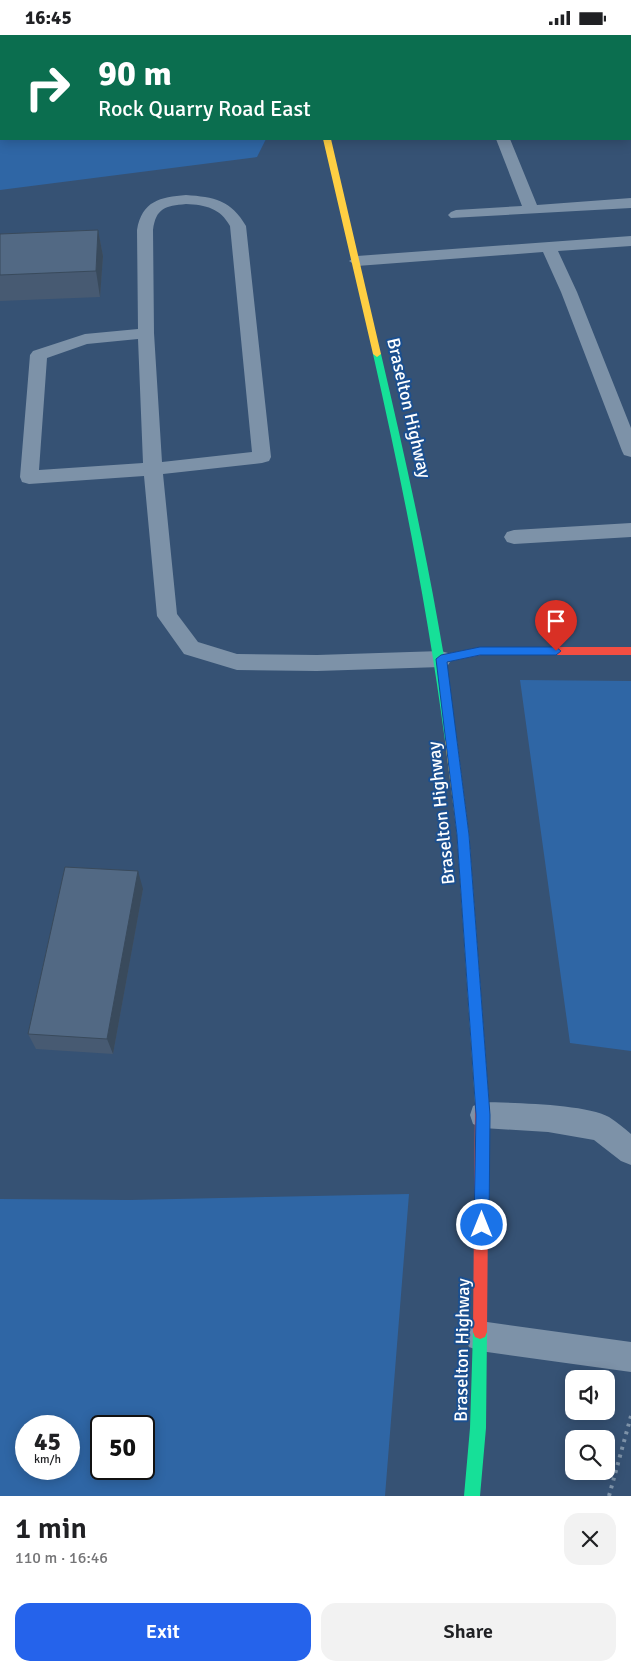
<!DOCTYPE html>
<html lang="en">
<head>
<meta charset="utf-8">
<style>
  body { margin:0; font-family:Signika,sans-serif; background:#f2f2f2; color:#202124; height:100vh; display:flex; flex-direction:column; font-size:19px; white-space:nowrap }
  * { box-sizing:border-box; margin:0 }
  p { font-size:16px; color:#757577 }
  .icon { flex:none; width:28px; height:28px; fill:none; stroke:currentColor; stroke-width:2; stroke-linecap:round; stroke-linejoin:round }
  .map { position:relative; height:1461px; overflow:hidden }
  .side { display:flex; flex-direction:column; background:#fff; flex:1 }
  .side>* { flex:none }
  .banner { position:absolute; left:0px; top:0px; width:631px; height:105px; box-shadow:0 2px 12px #0003; background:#0b6e4f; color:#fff; overflow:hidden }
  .buttons { position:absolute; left:565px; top:1335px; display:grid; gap:10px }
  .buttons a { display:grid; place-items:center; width:50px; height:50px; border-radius:10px; background:#fff; box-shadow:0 2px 12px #0003; font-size:25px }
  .speed { position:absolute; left:15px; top:1380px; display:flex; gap:10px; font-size:25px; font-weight:700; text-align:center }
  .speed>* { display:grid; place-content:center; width:65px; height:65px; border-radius:50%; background:#fff; box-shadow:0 2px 12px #0003; line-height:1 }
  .speed small { font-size:12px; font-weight:400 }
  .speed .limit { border:2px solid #111; border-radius:8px; background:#fff; color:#111 }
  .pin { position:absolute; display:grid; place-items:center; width:42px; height:42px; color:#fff; margin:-51px -21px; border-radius:50% 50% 50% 0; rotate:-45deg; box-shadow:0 0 5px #0007 }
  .pin .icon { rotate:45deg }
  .me { position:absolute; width:55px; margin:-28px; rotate:0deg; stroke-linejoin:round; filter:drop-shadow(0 0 4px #0008) }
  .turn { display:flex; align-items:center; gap:18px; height:105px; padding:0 15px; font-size:22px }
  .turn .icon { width:65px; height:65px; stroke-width:2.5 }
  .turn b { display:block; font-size:35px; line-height:42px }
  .round { display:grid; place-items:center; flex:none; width:52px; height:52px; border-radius:15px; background:#f2f2f2 }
  .summary { display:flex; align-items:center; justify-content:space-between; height:85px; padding:0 15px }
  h1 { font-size:30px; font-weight:600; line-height:38px }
  .action { display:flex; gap:10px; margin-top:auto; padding:10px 15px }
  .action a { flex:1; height:58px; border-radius:15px; background:#2563eb; color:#fff; font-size:20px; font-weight:600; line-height:58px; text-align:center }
  .action a+a { background:#f2f2f2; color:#202124 }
  .status { display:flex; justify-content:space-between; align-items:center; height:35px; padding:0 25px; background:#fff; direction:ltr }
  .status svg { height:14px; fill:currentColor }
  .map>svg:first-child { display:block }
  .green { fill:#2f66a5; fill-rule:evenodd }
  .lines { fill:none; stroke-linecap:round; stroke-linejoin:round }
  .path { stroke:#7d92a8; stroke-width:4; stroke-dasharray:3 5; stroke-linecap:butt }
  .lane { fill:#7d92a8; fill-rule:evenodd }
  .fast { fill:#16e098; fill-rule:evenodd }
  .slow { fill:#ffcf43; fill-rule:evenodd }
  .jam { fill:#f24e42; fill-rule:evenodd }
  .wall { fill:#475a72 }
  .shaded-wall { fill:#394a5c }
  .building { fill:#526984; stroke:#394a5c }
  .route { fill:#1a73e8; stroke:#114b97 }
  .labels { text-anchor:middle; stroke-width:4; stroke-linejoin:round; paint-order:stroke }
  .street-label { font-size:18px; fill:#fff; stroke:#1b4f8f }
</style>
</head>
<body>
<div class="status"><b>16:45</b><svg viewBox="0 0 49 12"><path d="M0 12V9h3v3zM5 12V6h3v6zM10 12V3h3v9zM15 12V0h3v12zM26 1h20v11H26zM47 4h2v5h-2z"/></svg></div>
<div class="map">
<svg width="631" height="1461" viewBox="0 0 631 1461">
  <rect width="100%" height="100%" fill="#365274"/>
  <!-- green -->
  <path class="green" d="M0,0H273L1,1V104H266L257,122L0,155Z
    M520,645L631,646V1016L570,1008Z
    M409,1159L385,1461H0V1164L129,1165ZM69,1391V1434H26V1391ZM101,1391H144V1434H101Z"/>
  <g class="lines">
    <!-- path -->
    <path class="path" d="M609,1461L631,1381"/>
    <!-- lane -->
    <path class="lane" d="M390,0H404V1H391Z
      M630,87H631V95H630Z
      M496,104H510L537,170L631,163V173L451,183L448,180L451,177L456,175L522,171Z
      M186,160C214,162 231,165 246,191L271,422L269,426L262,428L163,439L177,579L198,607L237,619L317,620L441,616L448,618L452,624L448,630L441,632L317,636L237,635L184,619L157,581L144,441L29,449L22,447L20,442L30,320L33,316L85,299L138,294L137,195C142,166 160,162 186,160ZM186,169C206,170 220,173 230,191L252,417L162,427L154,298L153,195C156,173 165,171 186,169ZM138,304L143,428L39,435L47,323L87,309Z
      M631,201V211L558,216L577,257L631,393V422L624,420L622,416L561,257L543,217L357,231L349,226L357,221Z
      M631,488V502L514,509L507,507L504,502L507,497L514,495Z
      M483,1067C512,1068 586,1069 609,1082C617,1087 624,1093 631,1099V1130L621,1126L594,1105L548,1097L483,1093L473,1089L470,1080L473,1071Z
      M480,1286L631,1307V1337L480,1316L469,1312L465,1301L469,1290Z"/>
    <!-- fast -->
    <path class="fast" d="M301,0H307V1H301Z
      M377,316L381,319C411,447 439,575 457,706L455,709H447L445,706C428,576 402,447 373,319Z
      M480,1290L485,1292L487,1297L486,1393L480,1461H464L470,1393L473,1297L475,1292Z"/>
    <!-- slow -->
    <path class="slow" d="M323,104H331L381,319L377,322L373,319Z
      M451,701L455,703L457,706L469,800L489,1068L487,1073L482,1075L477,1073L475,1068L457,800L445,706L447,703Z"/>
    <!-- jam -->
    <path class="jam" d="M481,612H631V620H481L441,628L436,624L441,620Z
      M482,1061L487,1063L489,1068L487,1297L485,1302L480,1304L475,1302L473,1297L475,1068L477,1063Z"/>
  </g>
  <!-- wall -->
  <path class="wall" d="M443,0H559L560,1H443Z
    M98,195L103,221L100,262L0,266V199Z
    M143,854L113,1019L36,1014L28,999Z"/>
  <!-- shaded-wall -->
  <path class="shaded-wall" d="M98,195L103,221L100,262L96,236Z
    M138,836L143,854L113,1019L107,1004Z"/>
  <!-- building -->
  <path class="building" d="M450,0H559L560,1H451Z
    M98,195L96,236L0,240V199Z
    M65,832L138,836L107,1004L28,999Z"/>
  <!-- route -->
  <path class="route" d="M480,612H556L561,616L556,620H480L447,627L469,800L490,1080L489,1190L487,1196L482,1198L477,1196L474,1190L476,1080L457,800L436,624L441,620Z"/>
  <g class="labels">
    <!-- street labels -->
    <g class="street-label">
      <text transform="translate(409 373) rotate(77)" y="6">Braselton Highway</text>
      <text transform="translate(441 778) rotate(-96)" y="6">Braselton Highway</text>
      <text transform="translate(462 1315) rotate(-89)" y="6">Braselton Highway</text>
    </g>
  </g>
</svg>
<div class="buttons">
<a><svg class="icon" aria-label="sound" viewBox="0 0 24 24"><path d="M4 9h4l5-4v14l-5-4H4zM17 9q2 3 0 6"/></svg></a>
<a><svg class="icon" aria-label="search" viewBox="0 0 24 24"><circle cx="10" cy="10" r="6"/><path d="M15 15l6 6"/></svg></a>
</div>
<div class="speed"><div>45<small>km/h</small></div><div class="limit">50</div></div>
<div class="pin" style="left:556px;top:616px;background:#d93025"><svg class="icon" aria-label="arrive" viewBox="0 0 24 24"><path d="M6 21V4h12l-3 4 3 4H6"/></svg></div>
<svg class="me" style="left:482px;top:1190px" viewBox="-20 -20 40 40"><circle r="17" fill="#1a73e8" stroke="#fff" stroke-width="3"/><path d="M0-11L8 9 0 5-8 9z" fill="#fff"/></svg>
<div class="banner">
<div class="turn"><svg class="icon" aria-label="right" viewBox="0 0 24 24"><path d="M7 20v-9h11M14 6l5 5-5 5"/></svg><div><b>90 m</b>Rock Quarry Road East</div></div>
</div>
</div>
<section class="side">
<div class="summary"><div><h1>1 min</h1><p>110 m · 16:46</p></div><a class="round"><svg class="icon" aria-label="close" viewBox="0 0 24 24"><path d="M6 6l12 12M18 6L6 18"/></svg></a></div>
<div class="action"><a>Exit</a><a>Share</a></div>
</section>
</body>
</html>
